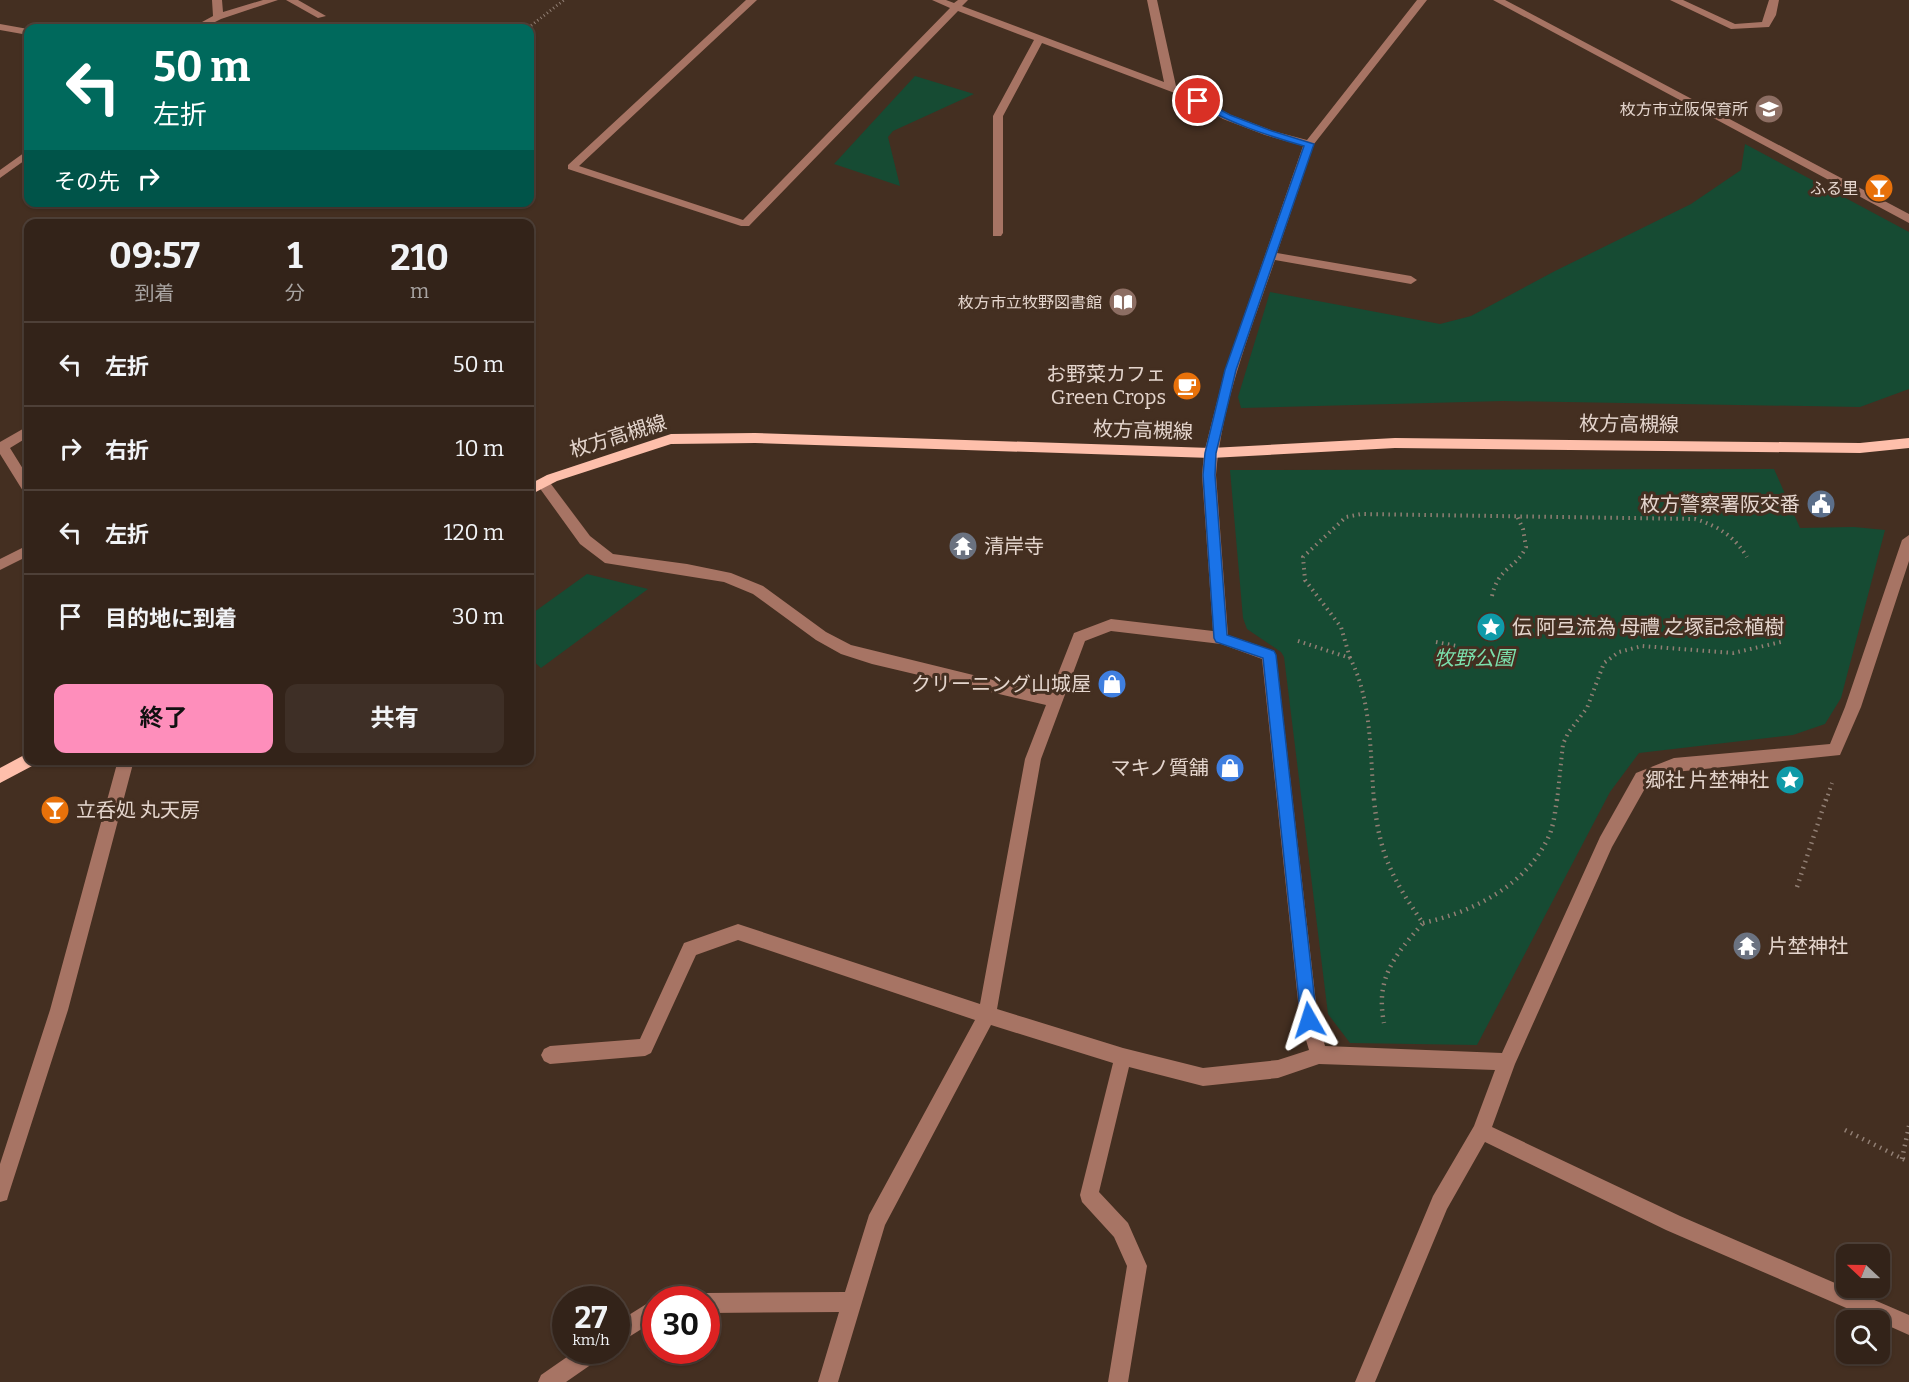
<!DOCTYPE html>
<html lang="ja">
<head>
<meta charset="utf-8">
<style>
  body { margin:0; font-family:Bitter,"Noto Sans JP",serif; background:#3e2f26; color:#f1f3f6; height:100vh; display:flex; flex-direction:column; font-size:22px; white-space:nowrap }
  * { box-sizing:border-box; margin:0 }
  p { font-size:20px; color:#a9a4a2 }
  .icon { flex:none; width:33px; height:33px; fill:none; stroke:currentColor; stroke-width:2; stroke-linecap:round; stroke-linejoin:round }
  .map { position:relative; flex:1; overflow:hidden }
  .panel { position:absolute; left:24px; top:219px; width:510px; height:546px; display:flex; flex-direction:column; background:#332319; border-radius:12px; box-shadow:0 2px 4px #0004,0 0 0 2px #4e4038 }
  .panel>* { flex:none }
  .banner { position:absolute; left:24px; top:24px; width:510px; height:183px; border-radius:12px; box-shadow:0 2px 4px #0004,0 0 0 2px #4e4038; background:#00695c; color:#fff; overflow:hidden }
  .needle { width:39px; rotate:292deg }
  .buttons { position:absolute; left:1836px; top:1244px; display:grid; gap:12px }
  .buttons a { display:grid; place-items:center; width:54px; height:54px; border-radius:12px; background:#332319; box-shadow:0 2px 4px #0004,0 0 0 2px #4e4038; font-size:30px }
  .speed { position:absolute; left:552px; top:1286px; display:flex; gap:12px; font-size:30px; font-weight:700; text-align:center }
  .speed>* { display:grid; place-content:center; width:78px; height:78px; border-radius:50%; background:#332319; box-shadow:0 2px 4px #0004,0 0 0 2px #4e4038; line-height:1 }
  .speed small { font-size:15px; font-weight:400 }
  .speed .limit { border:9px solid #d22; background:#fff; color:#111 }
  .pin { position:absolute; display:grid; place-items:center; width:51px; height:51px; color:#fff; margin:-26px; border:3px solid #fff; border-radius:50%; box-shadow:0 2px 6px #0007 }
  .me { position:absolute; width:66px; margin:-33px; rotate:354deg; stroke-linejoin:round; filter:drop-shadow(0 0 4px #0008) }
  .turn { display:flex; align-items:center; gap:21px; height:126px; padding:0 30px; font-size:27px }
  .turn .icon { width:78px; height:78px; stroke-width:2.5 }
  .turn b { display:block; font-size:42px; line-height:51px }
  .then { display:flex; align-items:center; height:57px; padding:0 30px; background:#0003; gap:12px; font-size:22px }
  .eta { display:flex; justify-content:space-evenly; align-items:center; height:102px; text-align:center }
  .eta b { font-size:36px; font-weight:700; line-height:42px }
  .cta { display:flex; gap:12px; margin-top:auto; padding:12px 30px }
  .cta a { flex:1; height:69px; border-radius:12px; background:#fe8ebb; color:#111; font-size:24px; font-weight:700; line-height:69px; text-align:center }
  .cta a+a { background:#3e2f26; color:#f1f3f6 }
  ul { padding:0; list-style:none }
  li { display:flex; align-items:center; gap:18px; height:84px; padding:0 30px; border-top:2px solid #4e4038 }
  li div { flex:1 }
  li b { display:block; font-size:22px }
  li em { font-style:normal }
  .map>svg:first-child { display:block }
  .green { fill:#164b33 }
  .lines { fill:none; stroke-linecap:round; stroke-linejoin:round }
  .path-far2 { stroke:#917f74; stroke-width:3; stroke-dasharray:1 3; stroke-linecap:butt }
  .path-far1 { stroke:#917f74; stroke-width:4; stroke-dasharray:1.5 4.5; stroke-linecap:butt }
  .path { stroke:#917f74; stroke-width:4.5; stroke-dasharray:1.5 5; stroke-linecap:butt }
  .minor { fill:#a77464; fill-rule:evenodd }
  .major { fill:#febfab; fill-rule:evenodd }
  .route { fill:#1a73e8; stroke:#114b97; stroke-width:1.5 }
  .labels { text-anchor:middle; stroke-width:6; stroke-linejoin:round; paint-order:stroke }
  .far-poi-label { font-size:16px; fill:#e4d5cd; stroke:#442f21; text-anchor:end }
  .poi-label { font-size:20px; fill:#e4d5cd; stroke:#442f21; text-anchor:end }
  .street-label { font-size:20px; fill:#e4d5cd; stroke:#442f21 }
  .park-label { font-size:20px; font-style:italic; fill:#7be1ad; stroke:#442f21 }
</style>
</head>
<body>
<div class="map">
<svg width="1909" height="1382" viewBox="0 0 1909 1382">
  <rect width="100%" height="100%" fill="#442f21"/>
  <!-- green -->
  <path class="green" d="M915,76L974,94L893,131L888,137L900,186L834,164Z
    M1745,144L1909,232V389L1860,407L1503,401L1241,408L1238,397L1270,292L1440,324L1471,316L1555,271L1691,204L1741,170Z
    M1774,469L1800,528L1854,527L1885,530L1841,698L1825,724L1793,735L1639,753L1610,792L1477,1045L1350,1043L1328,1014L1284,657L1281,652L1247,629L1243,618L1230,470Z
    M587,574L648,589L541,668L530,658V615Z"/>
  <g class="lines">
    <!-- path-far2 -->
    <path class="path-far2" d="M528,28L564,0"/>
    <!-- path-far1 -->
    <path class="path-far1" d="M1492,596C1498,567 1517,568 1526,547L1523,529L1517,516
      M1298,641L1350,658C1372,700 1370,754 1374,801
      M1436,642L1457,646
      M1350,658L1341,627L1305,580L1303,557L1346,517L1361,514L1695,519C1718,526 1734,536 1747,557
      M1557,801L1563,744L1568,733L1587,708L1604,663L1619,652L1642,646L1733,653L1781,642
      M1826,801L1832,783"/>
    <!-- path -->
    <path class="path" d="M1374,799C1379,853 1392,879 1423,923C1395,955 1375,978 1384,1023
      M1797,887L1826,799
      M1423,923C1473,912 1527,885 1549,836C1554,824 1555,812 1557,799
      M1845,1130L1909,1162
      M1902,1159L1909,1126"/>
    <!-- minor -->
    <path class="minor" d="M212,0H222L223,12L263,0H278L221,19L203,28H191L213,16Z
      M286,0H298L326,16L318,18Z
      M746,0H757L579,166L743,220L950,8L932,0H946L954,3L958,0H968L962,6L1164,82L1147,0H1157L1176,86L1231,115L1273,131L1307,140L1417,0H1427L1314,144L1277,253L1411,276L1417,280L1411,284L1275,260C1251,330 1222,401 1216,475L1228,635L1274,651L1276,655L1318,1020L1325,1046L1502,1053L1600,837L1636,773L1674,758L1830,744L1845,707L1902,540L1909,535V561L1861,707L1840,755L1675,772L1648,783L1612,847L1515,1064L1492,1127L1680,1216L1909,1315V1335L1880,1322V1320H1874L1666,1230L1485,1142L1447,1209L1375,1382H1355L1433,1196L1474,1126L1495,1070L1319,1064L1278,1078L1203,1086L1129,1067L1099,1192L1128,1223L1147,1266L1128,1382H1108L1127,1266L1114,1237L1082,1202L1080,1195L1113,1063L991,1025L885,1225L838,1382H818L839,1312L706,1313V1299H698L706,1293L845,1292L869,1215L975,1020L738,940L696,955L651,1053L645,1056L550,1064L544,1061L541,1055L544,1049L550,1046L640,1039L684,943L738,924L980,1004L1025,759L1046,705L872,664L841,654L816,640L753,594L724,582L605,563L580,544L536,483L543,478L548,480L590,536L613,554L687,564L731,573L763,586L826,632L851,645L1050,694L1074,633L1111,619L1213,631L1202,475L1204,453L1225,370L1303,146L1265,135L1223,119L1180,95L1042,43L1003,116V233L1001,236H993V116L1034,40L958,11L749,226H741L568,169V165ZM1111,631L1221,644L1262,659L1300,1020L1309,1050L1278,1060L1203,1068L1123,1048L997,1009L1041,759L1085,641Z
      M1493,0H1505L1909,214V223Z
      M1670,0H1683L1735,24L1762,22L1769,0H1779L1776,15L1769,27L1731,29Z
      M0,24L28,29V35L0,30Z
      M28,150V158L0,178V170Z
      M28,426V437L10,448L28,477V492L23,491L0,454V442Z
      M28,545V556L0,570V559Z
      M118,760H134L68,1010L9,1193L7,1200L0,1202V1164L50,1010Z
      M656,1298L658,1299H656V1320L616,1345V1323Z
      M577,1350H605L602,1357L566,1382H538L541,1375Z"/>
    <!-- major -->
    <path class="major" d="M755,433L1211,448L1395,438L1860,443L1909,438V448L1860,453L1395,448L1211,458L755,443L671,444L557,481L530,495V484L547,475L671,434Z
      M28,753V760H37L34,765L0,783V768Z"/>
  </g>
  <!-- route -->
  <path class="route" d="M1195,99H1201L1230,115L1272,131L1314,144L1236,370L1216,453L1215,475L1227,635L1274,651L1276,655L1317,1020L1315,1025L1309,1028L1304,1025L1301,1020L1263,658L1216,642L1214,638L1203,475L1205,453L1225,370L1304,146C1265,135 1230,123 1195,103Z"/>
  <!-- icons -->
  <defs>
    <g id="school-disc" transform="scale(1.5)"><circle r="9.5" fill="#8d6e63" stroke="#442f21"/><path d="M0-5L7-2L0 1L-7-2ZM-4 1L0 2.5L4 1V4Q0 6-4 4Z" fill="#fff"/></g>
    <g id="bar-disc" transform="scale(1.5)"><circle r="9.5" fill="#e8710a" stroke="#442f21"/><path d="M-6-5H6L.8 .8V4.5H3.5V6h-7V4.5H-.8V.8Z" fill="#fff"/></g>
    <g id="library-disc" transform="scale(1.5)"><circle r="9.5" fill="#8d6e63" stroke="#442f21"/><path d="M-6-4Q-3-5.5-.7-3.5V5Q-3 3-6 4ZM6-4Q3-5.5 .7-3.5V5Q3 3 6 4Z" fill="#fff"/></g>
    <g id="cafe-disc" transform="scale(1.5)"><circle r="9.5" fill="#e8710a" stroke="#442f21"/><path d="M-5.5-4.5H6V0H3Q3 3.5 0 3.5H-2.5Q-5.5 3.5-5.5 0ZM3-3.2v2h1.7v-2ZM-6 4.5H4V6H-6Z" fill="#fff"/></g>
    <g id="civic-disc" transform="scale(1.5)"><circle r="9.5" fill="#5c6f8a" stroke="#442f21"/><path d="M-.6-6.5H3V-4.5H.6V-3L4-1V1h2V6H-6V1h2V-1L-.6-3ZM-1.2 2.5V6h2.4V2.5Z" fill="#fff"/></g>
    <g id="temple-disc" transform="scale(1.5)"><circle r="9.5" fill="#6b7280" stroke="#442f21"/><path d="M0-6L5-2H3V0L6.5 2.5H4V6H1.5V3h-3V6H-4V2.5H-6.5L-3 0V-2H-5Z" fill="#fff"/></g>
    <g id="sight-disc" transform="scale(1.5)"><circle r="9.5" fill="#0f9aa8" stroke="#442f21"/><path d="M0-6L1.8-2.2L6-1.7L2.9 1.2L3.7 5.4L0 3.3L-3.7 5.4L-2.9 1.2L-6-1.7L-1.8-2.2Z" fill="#fff"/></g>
    <g id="shop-disc" transform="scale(1.5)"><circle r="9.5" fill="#3f7fe0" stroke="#442f21"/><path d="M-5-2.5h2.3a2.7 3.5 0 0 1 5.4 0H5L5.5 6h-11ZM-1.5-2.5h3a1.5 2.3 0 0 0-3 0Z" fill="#fff"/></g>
  </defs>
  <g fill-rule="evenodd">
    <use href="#school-disc" x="1769" y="109"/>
    <use href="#bar-disc" x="1879" y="188"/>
    <use href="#library-disc" x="1123" y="302"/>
    <use href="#cafe-disc" x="1187" y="386"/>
    <use href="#civic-disc" x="1821" y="504"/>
    <use href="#temple-disc" x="963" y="546"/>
    <use href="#sight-disc" x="1491" y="627"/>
    <use href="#shop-disc" x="1112" y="684"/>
    <use href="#shop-disc" x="1230" y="768"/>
    <use href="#sight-disc" x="1790" y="780"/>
    <use href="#bar-disc" x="55" y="810"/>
    <use href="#temple-disc" x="1747" y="946"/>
  </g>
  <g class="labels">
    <!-- far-poi labels -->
    <g class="far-poi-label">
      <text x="1748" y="115">枚方市立阪保育所</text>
      <text x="1858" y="194">ふる里</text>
      <text x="1102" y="308">枚方市立牧野図書館</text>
    </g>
    <!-- poi labels -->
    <g class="poi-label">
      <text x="1166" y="381">お野菜カフェ<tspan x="1166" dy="23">Green Crops</tspan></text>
      <text x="1800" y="511">枚方警察署阪交番</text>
      <text x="984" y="553" text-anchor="start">清岸寺</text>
      <text x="1512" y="634" text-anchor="start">伝 阿弖流為 母禮 之塚記念植樹</text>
      <text x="1091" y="691">クリーニング山城屋</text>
      <text x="1209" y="775">マキノ質舗</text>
      <text x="1769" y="787">郷社 片埜神社</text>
      <text x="76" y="817" text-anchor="start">立呑処 丸天房</text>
      <text x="1768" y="953" text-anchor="start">片埜神社</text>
    </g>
    <!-- street labels -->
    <g class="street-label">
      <text transform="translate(1629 424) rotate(1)" y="7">枚方高槻線</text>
      <text transform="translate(1143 430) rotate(2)" y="7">枚方高槻線</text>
      <text transform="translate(618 436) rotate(-17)" y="7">枚方高槻線</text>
    </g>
    <!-- park labels -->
    <g class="park-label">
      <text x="1474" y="665">牧野公園</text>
    </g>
  </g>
</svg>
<div class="buttons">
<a><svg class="needle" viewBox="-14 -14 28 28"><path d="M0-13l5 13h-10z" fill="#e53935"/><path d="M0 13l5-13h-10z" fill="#a9a4a2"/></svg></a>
<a><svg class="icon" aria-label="search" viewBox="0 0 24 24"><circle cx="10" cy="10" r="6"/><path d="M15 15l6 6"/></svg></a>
</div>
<div class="speed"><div>27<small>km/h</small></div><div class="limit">30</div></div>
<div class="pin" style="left:1198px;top:101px;background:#d93025"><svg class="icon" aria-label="arrive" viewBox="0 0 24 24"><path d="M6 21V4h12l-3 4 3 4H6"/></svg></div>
<svg class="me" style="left:1309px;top:1020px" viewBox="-20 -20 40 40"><path d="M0-17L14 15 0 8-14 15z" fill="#1a73e8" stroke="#fff" stroke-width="4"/></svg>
<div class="banner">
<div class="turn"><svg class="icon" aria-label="left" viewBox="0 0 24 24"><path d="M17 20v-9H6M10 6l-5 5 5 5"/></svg><div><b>50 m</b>左折</div></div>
<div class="then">その先<svg class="icon" aria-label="right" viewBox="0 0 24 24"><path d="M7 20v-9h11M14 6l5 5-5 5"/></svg></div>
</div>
<section class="panel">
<div class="eta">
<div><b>09:57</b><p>到着</p></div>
<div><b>1</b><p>分</p></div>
<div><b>210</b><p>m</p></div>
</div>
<ul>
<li><svg class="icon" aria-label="left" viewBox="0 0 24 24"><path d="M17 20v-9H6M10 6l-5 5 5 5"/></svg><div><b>左折</b></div><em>50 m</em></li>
<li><svg class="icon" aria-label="right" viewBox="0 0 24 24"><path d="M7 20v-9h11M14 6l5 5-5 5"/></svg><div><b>右折</b></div><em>10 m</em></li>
<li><svg class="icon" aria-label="left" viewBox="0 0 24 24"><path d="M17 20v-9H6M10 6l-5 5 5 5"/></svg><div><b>左折</b></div><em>120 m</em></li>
<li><svg class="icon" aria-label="arrive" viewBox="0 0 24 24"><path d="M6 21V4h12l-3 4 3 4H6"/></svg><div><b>目的地に到着</b></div><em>30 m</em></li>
</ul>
<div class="cta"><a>終了</a><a>共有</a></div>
</section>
</div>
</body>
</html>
